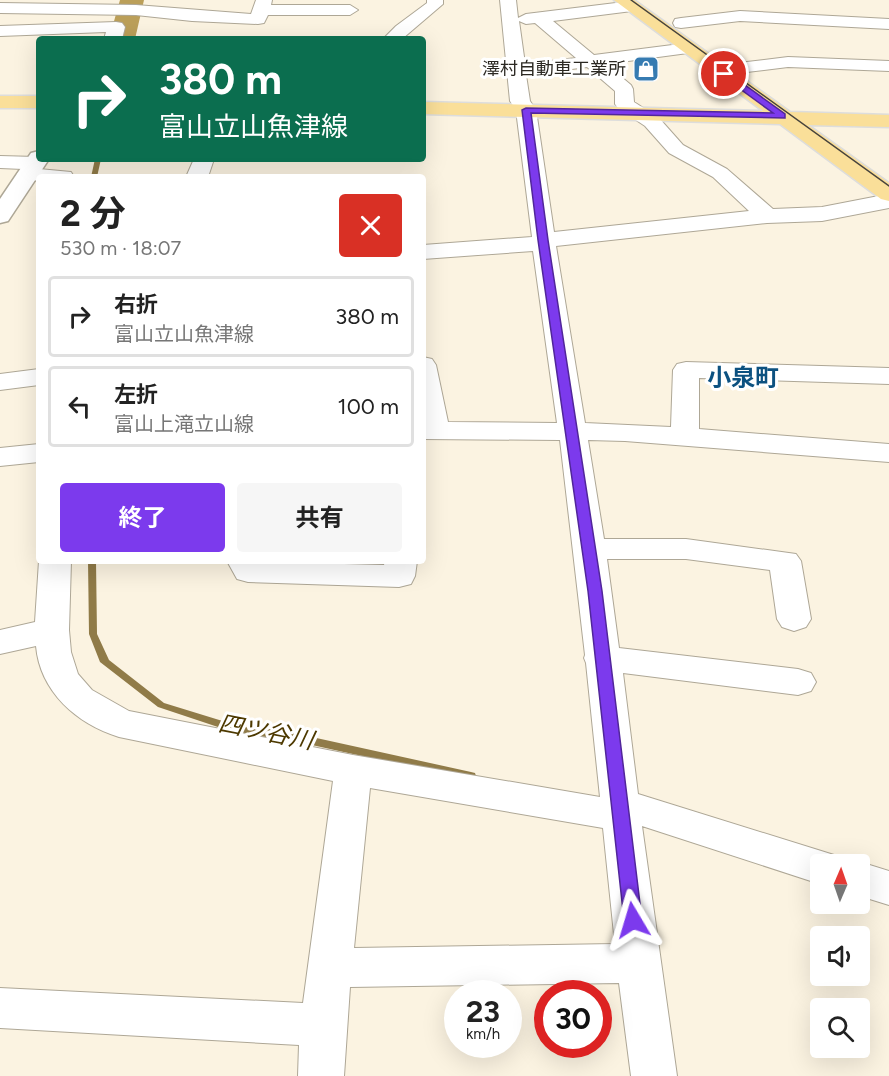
<!DOCTYPE html>
<html lang="ja">
<head>
<meta charset="utf-8">
<style>
  body { margin:0; font-family:Figtree,"Noto Sans JP",sans-serif; background:#f6f6f6; color:#222; height:100vh; display:flex; flex-direction:column; font-size:22px; white-space:nowrap }
  * { box-sizing:border-box; margin:0 }
  p { font-size:20px; color:#767676 }
  .icon { flex:none; width:33px; height:33px; fill:none; stroke:currentColor; stroke-width:2; stroke-linecap:round; stroke-linejoin:round }
  .map { position:relative; flex:1; overflow:hidden }
  .drawer { position:absolute; left:36px; top:174px; width:390px; height:390px; display:flex; flex-direction:column; background:#fff; border-radius:6px; box-shadow:0 6px 24px #0002 }
  .drawer>* { flex:none }
  .hud { position:absolute; left:36px; top:36px; width:390px; height:126px; border-radius:6px; box-shadow:0 6px 24px #0002; background:#0b6e4f; color:#fff; overflow:hidden }
  .needle { width:39px; rotate:2deg }
  .buttons { position:absolute; left:810px; top:854px; display:grid; gap:12px }
  .buttons a { display:grid; place-items:center; width:60px; height:60px; border-radius:6px; background:#fff; box-shadow:0 6px 24px #0002; font-size:30px }
  .speed { position:absolute; left:444px; top:980px; display:flex; gap:12px; font-size:30px; font-weight:700; text-align:center }
  .speed>* { display:grid; place-content:center; width:78px; height:78px; border-radius:50%; background:#fff; box-shadow:0 6px 24px #0002; line-height:1 }
  .speed small { font-size:15px; font-weight:400 }
  .speed .limit { border:9px solid #d22; background:#fff; color:#111 }
  .pin { position:absolute; display:grid; place-items:center; width:51px; height:51px; color:#fff; margin:-26px; border:3px solid #fff; border-radius:50%; box-shadow:0 2px 6px #0007 }
  .me { position:absolute; width:66px; margin:-33px; rotate:353deg; stroke-linejoin:round; filter:drop-shadow(0 0 4px #0008) }
  .turn { display:flex; align-items:center; gap:21px; height:126px; padding:0 24px; font-size:27px }
  .turn .icon { width:78px; height:78px; stroke-width:2.5 }
  .turn b { display:block; font-size:42px; line-height:51px }
  .round { display:grid; place-items:center; flex:none; width:63px; height:63px; border-radius:6px; background:#f6f6f6 }
  .headline { display:flex; align-items:center; justify-content:space-between; height:102px; padding:0 24px }
  h1 { font-size:36px; font-weight:700; line-height:45px }
  .primary-button { display:flex; gap:12px; margin-top:auto; padding:12px 24px }
  .primary-button a { flex:1; height:69px; border-radius:6px; background:#7c3aed; color:#fff; font-size:24px; font-weight:700; line-height:69px; text-align:center }
  .primary-button a+a { background:#f6f6f6; color:#222 }
  ul { padding:0; list-style:none }
  li { display:flex; align-items:center; gap:18px; height:81px; margin:0 12px 9px; padding:0 12px; border:3px solid #e0e0e0; border-radius:6px }
  li div { flex:1 }
  li b { display:block; font-size:22px }
  li em { font-style:normal }
  .map>svg:first-child { display:block }
  .lines { fill:none; stroke-linecap:round; stroke-linejoin:round }
  .stream { fill:#907b48; fill-rule:evenodd }
  .river { fill:#bb9f59; fill-rule:evenodd }
  .minor-casing { stroke:#aea796; stroke-width:2 }
  .tertiary-casing { stroke:#aea796; stroke-width:3 }
  .primary-casing { stroke:#dddddc; stroke-width:3 }
  .minor { fill:#fff; fill-rule:evenodd }
  .tertiary { fill:#fff; fill-rule:evenodd }
  .primary { fill:#fadf99; fill-rule:evenodd }
  .tram { stroke:#47433c; stroke-width:1.5 }
  .route { fill:#7c3aed; stroke:#51269a; stroke-width:1.5 }
  .labels { text-anchor:middle; stroke-width:6; stroke-linejoin:round; paint-order:stroke }
  .far-poi-label { font-size:18px; fill:#2b2822; stroke:#fff; text-anchor:end }
  .neighbourhood-label { font-size:24px; font-weight:bold; fill:#0c5180; stroke:#fff }
  .water-label { font-size:24px; font-style:italic; fill:#4d3900; stroke:#fff }
</style>
</head>
<body>
<div class="map">
<svg width="889" height="1076" viewBox="0 0 889 1076">
  <rect width="100%" height="100%" fill="#fbf3e1"/>
  <g class="lines">
    <!-- stream -->
    <path class="stream" d="M95,159H101L97,177H91Z
      M88,561H96L97,634L109,660L164,703L242,727L280,730L471,772L475,773L476,776L475,779L471,780L280,738L242,735L158,707L100,662L89,634Z"/>
    <!-- river -->
    <path class="river" d="M120,0H144L135,39H109Z"/>
    <!-- minor casing -->
    <g class="minor-casing">
      <path id="minor" d="M256,0H272L271,5H350L358,10L350,15H268L264,23L258,24L192,21L136,15L0,13V3L136,5L251,14Z
        M427,0H443V4L402,39H383L396,26L427,3Z
        M500,0H516L518,18L526,14L632,1L638,3L640,6L632,11L553,21L594,55L688,43L694,44L697,48L694,52L688,53L606,64L631,85L633,89L634,102L659,118L683,145L727,169L773,209L822,207L889,194V208L822,221L767,223L556,246L585,423L671,427L673,370L677,364L686,362L889,368V384L699,378V429L889,444V462L625,441L588,440L604,539H686L796,554L801,561L811,619L806,627L794,631L782,627L777,619L770,570L686,559H607L619,648L798,669L811,673L816,682L811,691L798,695L623,673L638,794L834,855L839,864H820V884L642,826L677,1076H631L619,983L350,987L344,1076H298L299,1045L0,1028V988L303,1003L333,781L119,737C77,724 40,692 36,646L0,654V630L35,622L39,561H71L69,630L71,652L78,674L92,690L129,711L353,755L600,797L586,663L584,658L585,655L560,440L423,439V357L432,359L436,365L448,422L557,423L533,251L423,259V245L532,237L516,110L510,101ZM519,21L526,24L535,23L576,58L525,64ZM587,67L615,91V104L618,108L645,126L669,153L713,177L749,211L554,232L536,110L530,101L526,75ZM370,788L603,828L615,944L354,948Z
        M740,11L889,19V29L740,21L681,28L675,27L673,23L675,19L681,18Z
        M116,22L122,23L125,27L122,39H104L106,32L0,36V26Z
        M788,57L889,61V71L788,67L747,72L741,71L738,67L741,63L747,62Z
        M0,156L36,157L44,159L46,163L39,169L71,172L74,177H39V181L21,178L17,174L23,169L0,168Z
        M194,159H214L208,177H186Z
        M39,369V385L0,390V374Z
        M39,444V462L0,466V448Z
        M227,561L384,565L385,561H417L415,576L411,584L399,587L248,582L237,579Z
        M860,862L889,871V905L860,896V864H853Z"/>
    </g>
    <!-- tertiary casing -->
    <g class="tertiary-casing">
      <path id="tertiary" d="M39,151V159H49L8,221L0,223V199L31,153Z"/>
    </g>
    <!-- primary casing -->
    <g class="primary-casing">
      <path id="primary" d="M614,0H634L790,112L889,115V127L808,125L889,183V201L881,199L780,124L423,114V102L763,111Z
        M0,96H39V108H0Z"/>
    </g>
    <!-- minor -->
    <use href="#minor" class="minor"/>
    <!-- tertiary -->
    <use href="#tertiary" class="tertiary"/>
    <!-- primary -->
    <use href="#primary" class="primary"/>
    <!-- tram -->
    <path class="tram" d="M631,0L889,186"/>
  </g>
  <!-- route -->
  <path class="route" d="M721,72H727L785,114V118L531,113L548,240L602,591L642,920L639,925L633,928L627,925L624,920L588,591L538,240L522,110L526,108L773,113L721,75Z"/>
  <!-- icons -->
  <defs>
    <g id="shop-square" transform="scale(1.35)"><rect x="-9" y="-9" width="18" height="18" rx="4" fill="#367bb1" stroke="#fff"/><path d="M-5-2.5h2.3a2.7 3.5 0 0 1 5.4 0H5L5.5 6h-11ZM-1.5-2.5h3a1.5 2.3 0 0 0-3 0Z" fill="#fff"/></g>
  </defs>
  <g fill-rule="evenodd">
    <use href="#shop-square" x="646" y="69"/>
  </g>
  <g class="labels">
    <!-- far-poi labels -->
    <g class="far-poi-label">
      <text x="626" y="75">澤村自動車工業所</text>
    </g>
    <!-- neighbourhood labels -->
    <g class="neighbourhood-label">
      <text x="743" y="386">小泉町</text>
    </g>
    <!-- water labels -->
    <g class="water-label">
      <text transform="translate(266 732) rotate(11)" y="8">四ツ谷川</text>
    </g>
  </g>
</svg>
<div class="buttons">
<a><svg class="needle" viewBox="-14 -14 28 28"><path d="M0-13l5 13h-10z" fill="#e53935"/><path d="M0 13l5-13h-10z" fill="#767676"/></svg></a>
<a><svg class="icon" aria-label="sound" viewBox="0 0 24 24"><path d="M4 9h4l5-4v14l-5-4H4zM17 9q2 3 0 6"/></svg></a>
<a><svg class="icon" aria-label="search" viewBox="0 0 24 24"><circle cx="10" cy="10" r="6"/><path d="M15 15l6 6"/></svg></a>
</div>
<div class="speed"><div>23<small>km/h</small></div><div class="limit">30</div></div>
<div class="pin" style="left:724px;top:74px;background:#d93025"><svg class="icon" aria-label="arrive" viewBox="0 0 24 24"><path d="M6 21V4h12l-3 4 3 4H6"/></svg></div>
<svg class="me" style="left:633px;top:920px" viewBox="-20 -20 40 40"><path d="M0-17L14 15 0 8-14 15z" fill="#7c3aed" stroke="#fff" stroke-width="4"/></svg>
<div class="hud">
<div class="turn"><svg class="icon" aria-label="right" viewBox="0 0 24 24"><path d="M7 20v-9h11M14 6l5 5-5 5"/></svg><div><b>380 m</b>富山立山魚津線</div></div>
</div>
<section class="drawer">
<div class="headline"><div><h1>2 分</h1><p>530 m · 18:07</p></div><a class="round" style="background:#d93025;color:#fff"><svg class="icon" aria-label="close" viewBox="0 0 24 24"><path d="M6 6l12 12M18 6L6 18"/></svg></a></div>
<ul>
<li><svg class="icon" aria-label="right" viewBox="0 0 24 24"><path d="M7 20v-9h11M14 6l5 5-5 5"/></svg><div><b>右折</b><p>富山立山魚津線</p></div><em>380 m</em></li>
<li><svg class="icon" aria-label="left" viewBox="0 0 24 24"><path d="M17 20v-9H6M10 6l-5 5 5 5"/></svg><div><b>左折</b><p>富山上滝立山線</p></div><em>100 m</em></li>
</ul>
<div class="primary-button"><a>終了</a><a>共有</a></div>
</section>
</div>
</body>
</html>
